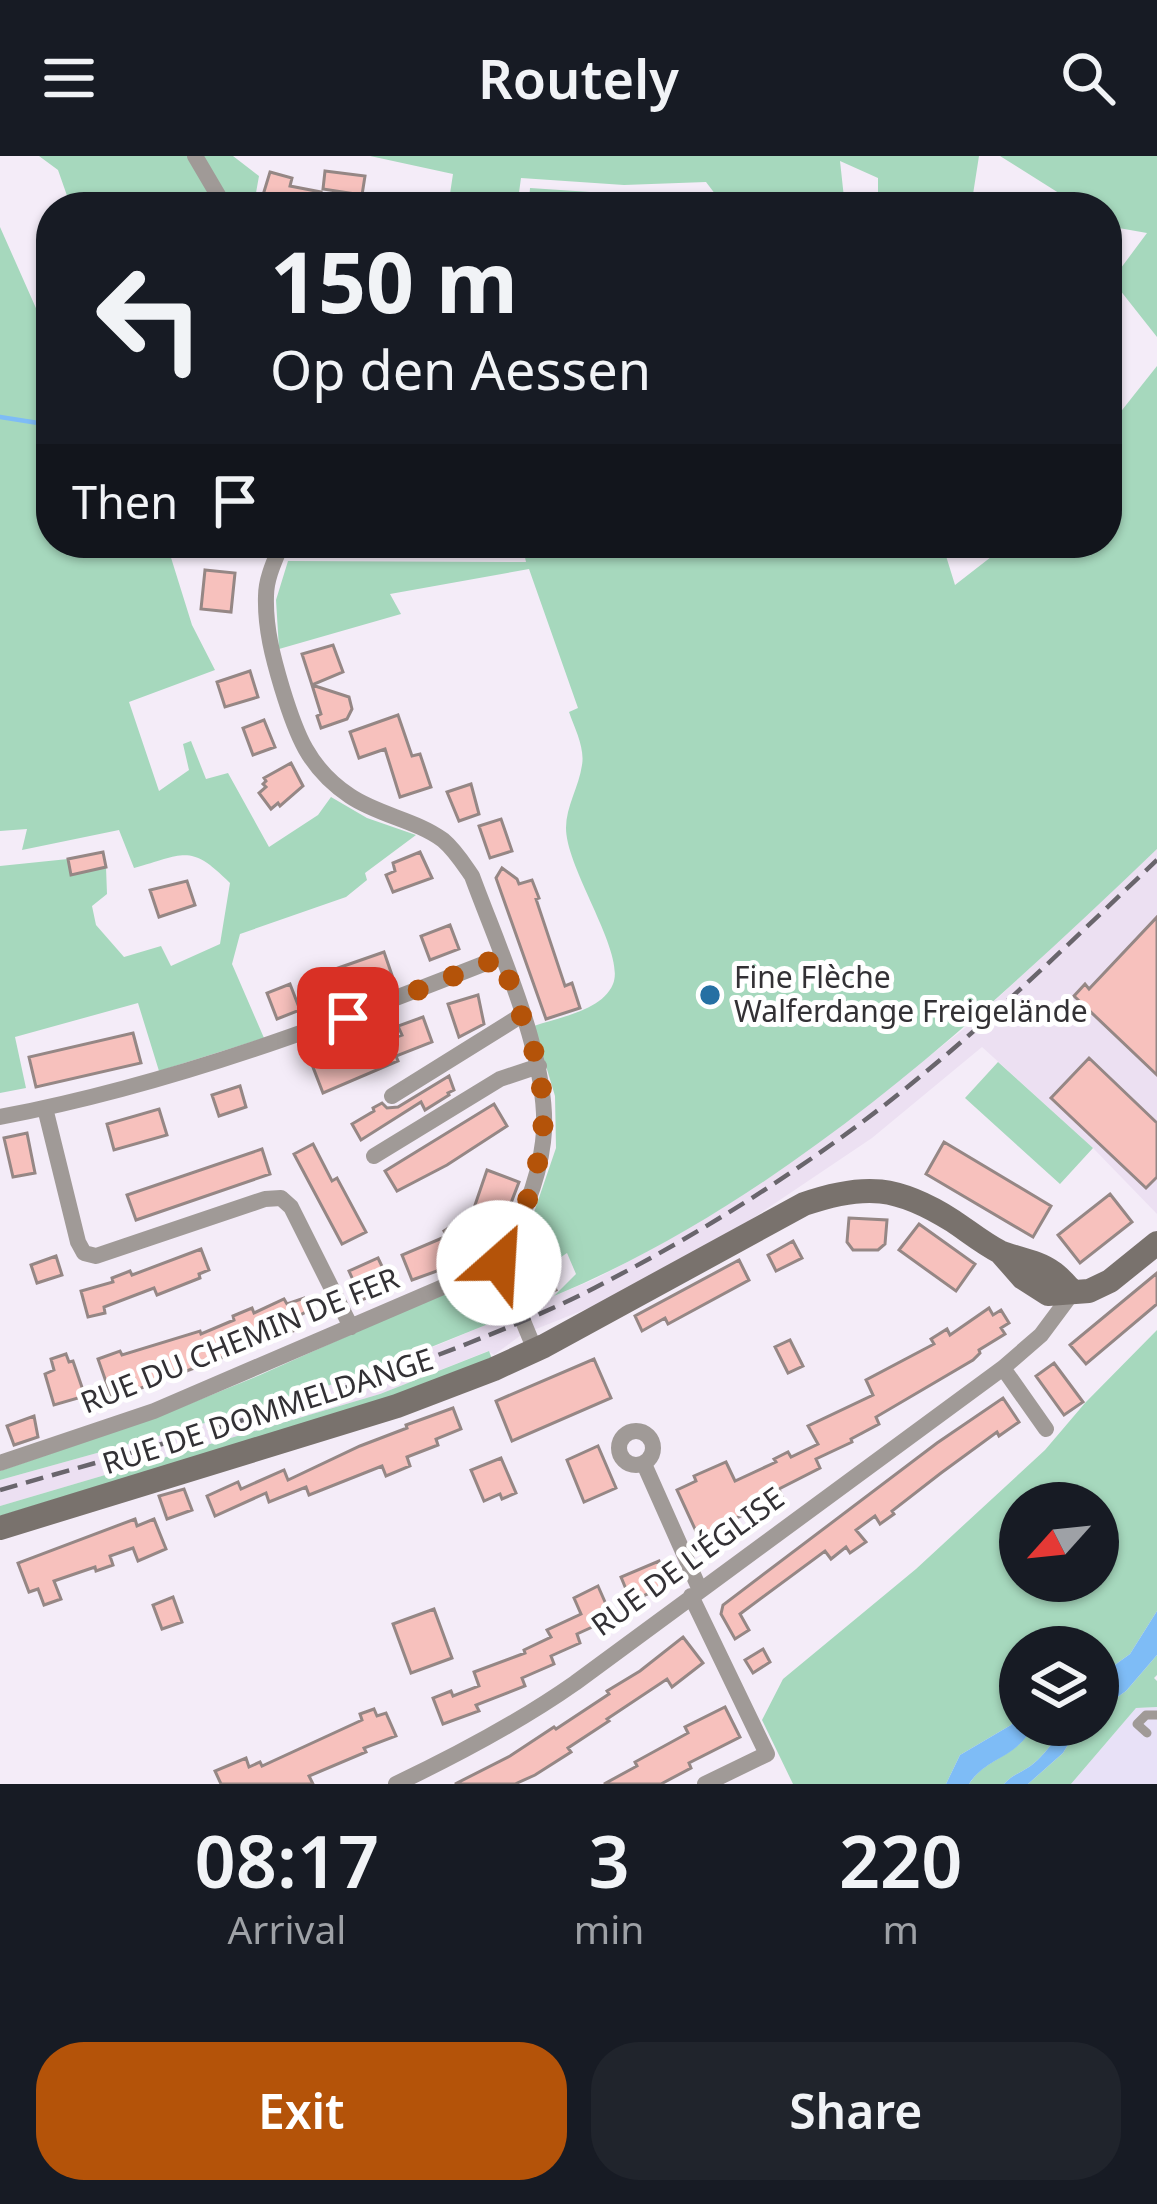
<!DOCTYPE html>
<html lang="en">
<head>
<meta charset="utf-8">
<style>
  body { margin:0; font-family:"Noto Sans",sans-serif; background:#20242c; color:#f1f3f6; height:100vh; display:flex; flex-direction:column; font-size:45px; white-space:nowrap }
  * { box-sizing:border-box; margin:0 }
  p { font-size:39px; color:#9ea1a6 }
  .icon { flex:none; width:66px; height:66px; fill:none; stroke:currentColor; stroke-width:2; stroke-linecap:round; stroke-linejoin:round }
  .map { position:relative; height:1628px; overflow:hidden }
  .details { display:flex; flex-direction:column; background:#171b24; flex:1 }
  .details>* { flex:none }
  .guide { position:absolute; left:36px; top:36px; width:1086px; height:366px; border-radius:48px; box-shadow:0 3px 9px #0004; background:#171b24; color:#f1f3f6; overflow:hidden }
  .needle { width:78px; rotate:243deg }
  .tools { position:absolute; left:999px; top:1326px; display:grid; gap:24px }
  .tools a { display:grid; place-items:center; width:120px; height:120px; border-radius:50%; background:#171b24; box-shadow:0 3px 9px #0004; font-size:60px }
  .pin { position:absolute; display:grid; place-items:center; width:102px; height:102px; color:#fff; margin:-51px; border-radius:24px; box-shadow:0 6px 18px #0006 }
  .me { position:absolute; width:132px; margin:-66px; rotate:26deg; stroke-linejoin:round; filter:drop-shadow(0 0 9px #0008) }
  .turn { display:flex; align-items:center; gap:42px; height:252px; padding:0 36px; font-size:54px }
  .turn .icon { width:156px; height:156px; stroke-width:2.5 }
  .turn b { display:block; font-size:84px; line-height:102px }
  .then { display:flex; align-items:center; height:114px; padding:0 36px; background:#0003; gap:24px; font-size:45px }
  .eta { display:flex; justify-content:space-evenly; align-items:center; height:204px; text-align:center }
  .eta b { font-size:72px; font-weight:600; line-height:84px }
  .button { display:flex; gap:24px; margin-top:auto; padding:24px 36px }
  .button a { flex:1; height:138px; border-radius:48px; background:#b45309; color:#fff; font-size:48px; font-weight:600; line-height:138px; text-align:center }
  .button a+a { background:#20242c; color:#f1f3f6 }
  header { display:flex; justify-content:space-between; align-items:center; height:156px; padding:0 36px; background:#171b24; font-size:54px; font-weight:600 }
  .map>svg:first-child { display:block }
  .commercial { fill:#e8e1f7 }
  .built { fill:#ece0f2 }
  .green { fill:#a6d8bd; fill-rule:evenodd }
  .water { fill:#7ebcf6 }
  .lines { fill:none; stroke-linecap:round; stroke-linejoin:round }
  .stream { stroke:#7ebcf6; stroke-width:4.5 }
  .building { fill:#f7c1bd; stroke:#958785; stroke-width:3 }
  .service { stroke:#a09a97; stroke-width:9 }
  .minor { stroke:#a09a97; stroke-width:16 }
  .secondary { stroke:#79726d; stroke-width:24 }
  .rail { stroke:#69656c; stroke-width:4.5; stroke-dasharray:18 9; stroke-linecap:butt }
  .route { stroke:#b45309; stroke-width:21; stroke-dasharray:0 37.8 }
  .poi-dot { fill:#2670a3; stroke:#fff; stroke-width:4.5 }
  .labels { text-anchor:middle; stroke-width:10; stroke-linejoin:round; paint-order:stroke }
  .poi-label { font-size:30px; fill:#333135; stroke:#fff; text-anchor:start }
  .street-label { font-size:30px; fill:#333135; stroke:#fff }
</style>
</head>
<body>
<header><svg class="icon" aria-label="menu" viewBox="0 0 24 24"><path d="M4 6h16M4 12h16M4 18h16"/></svg>Routely<svg class="icon" aria-label="search" viewBox="0 0 24 24"><circle cx="10" cy="10" r="6"/><path d="M15 15l6 6"/></svg></header>
<div class="map">
<svg width="1157" height="1628" viewBox="0 0 1157 1628">
  <rect width="100%" height="100%" fill="#f4ecf8"/>
  <!-- commercial -->
  <path class="commercial" d="M1157,1551V1628H1071L1136,1552Z"/>
  <!-- built -->
  <path class="built" d="M1157,693V1058L1093,992L982,891L872,982L731,1077L606,1145L521,1179L494,1199L488,1195L380,1238L0,1350V1324L273,1248L438,1189L595,1123L646,1096L721,1053L839,971L970,868Z"/>
  <!-- green -->
  <path class="green" d="M39,0H233L259,20L254,48L257,51H71L58,14Z
    M370,0H979L971,51H878V22L840,5L845,51H725L706,26L624,29L521,22L517,51H448L453,18Z
    M1000,0H1157V181L1112,124L1147,77L1113,71L1107,67V51H1081Z
    M530,32L590,36L589,50L529,45Z
    M0,71L51,186V387H156L157,391L168,392L192,469L215,514L129,546L159,635L189,614L183,588L191,585L206,623L228,617L269,691L318,659L331,641L367,662L416,679L365,717L367,724L346,741L240,778L232,808L264,882L159,915L138,847L15,881L26,932L0,937V710L68,703L72,719L106,711L107,738L92,750L96,769L124,801L161,790L171,810L220,788L230,727C190,687 185,698 134,712L119,674L22,694L27,673L0,675Z
    M1157,210V693C979,863 784,1044 554,1140L576,1118L567,1097L558,1103L526,1106L522,1102L533,1080L529,1071L556,992L555,940L534,870C559,861 602,855 613,828C626,797 566,713 566,672C566,650 579,631 582,609C585,592 575,573 569,556L578,552L529,413L390,438L401,458L279,493L276,444L288,405L526,406L522,387H942L955,429L1009,387H1107V273Z
    M998,906L1093,992L1060,1028L965,942Z
    M486,1118L496,1120L513,1158L369,1216L273,1248L0,1324V1315L157,1261L260,1219Z
    M1157,1174V1455L1130,1498L1098,1521V1491H1020V1556L1011,1569L960,1599L946,1628H793L762,1564L783,1523L916,1413L1045,1294L1085,1247ZM1020,1347H1098V1425H1020Z
    M489,1195L492,1203L387,1242L0,1360V1350L380,1238Z
    M1157,1499V1519L1154,1522L1157,1525V1551L1136,1552L1071,1628H1028L1063,1597L1080,1569H1098V1555L1126,1535Z
    M1033,1569H1059L1061,1573C1056,1584 1040,1604 1029,1611C1020,1617 1012,1619 1004,1628H969C987,1600 1018,1602 1033,1569Z"/>
  <!-- water -->
  <path class="water" d="M1157,1455V1499L1126,1535L1098,1555V1521L1130,1498Z
    M1020,1556V1569H1033C1018,1603 987,1600 969,1628H946L960,1599L1011,1569Z
    M1059,1569H1080L1063,1597L1028,1628H1004C1012,1619 1020,1617 1029,1611C1040,1604 1056,1584 1061,1573Z"/>
  <g class="lines">
    <!-- stream -->
    <path class="stream" d="M0,261L51,269"/>
  </g>
  <!-- building -->
  <path class="building" d="M325,15L365,20L362,39L323,33Z
    M270,16L292,22L290,30L321,36L318,51L288,47L263,39Z
    M205,414L235,417L231,456L201,453Z
    M333,489L343,516L312,529L302,498Z
    M250,515L258,541L225,551L217,526Z
    M312,529L349,541L352,553L347,563L321,572L317,560L321,558Z
    M398,559L412,600L420,598L431,631L400,641L385,593L359,602L350,576Z
    M264,564L275,591L253,599L243,572Z
    M291,607L303,630L280,650L278,647L271,653L259,637L266,631L263,628L266,625L264,622Z
    M471,628L479,658L459,665L447,636Z
    M501,663L512,695L490,702L479,670Z
    M103,696L106,711L71,719L68,703Z
    M420,696L432,722L393,736L386,719L395,715L393,707Z
    M502,712L517,723L519,728L532,724L539,742L536,743L565,830L572,827L580,852L546,863L496,722Z
    M187,725L195,749L159,761L150,734Z
    M1157,761V919L1074,840L1085,828L1089,833Z
    M450,769L459,793L430,804L421,780Z
    M384,796L393,822L331,844L321,818Z
    M290,828L300,854L277,863L267,837Z
    M478,839L484,868L459,881L448,848Z
    M423,861L432,886L396,900L398,905L323,937L311,906L351,891L352,893L378,884L379,887L402,879L398,870Z
    M133,877L141,907L36,931L29,901Z
    M1089,902L1157,967V1021L1146,1032L1051,942Z
    M449,920L454,934L448,937L449,939L425,954L421,946L361,984L352,968L374,955L373,952L382,947L387,952L398,951Z
    M240,930L246,951L219,960L212,939Z
    M494,948L507,970L447,1009L397,1035L385,1015Z
    M159,953L167,979L114,994L107,968Z
    M27,977L35,1017L13,1021L4,982Z
    M944,986L1051,1050L1033,1081L926,1018Z
    M313,988L332,1025L337,1022L366,1076L342,1088L294,998Z
    M262,993L270,1018L136,1064L127,1039Z
    M487,1014L519,1026L506,1060L475,1049Z
    M1110,1038L1132,1066L1080,1107L1058,1079Z
    M472,1057L489,1083L448,1111L412,1124L402,1099L447,1080L444,1075Z
    M849,1062L887,1064L885,1088L878,1094H853L847,1086Z
    M919,1068L975,1108L956,1135L899,1094Z
    M793,1085L802,1102L776,1115L768,1099Z
    M201,1093L209,1114L199,1118L200,1122L157,1139L154,1132L104,1151L105,1157L88,1161L81,1135L113,1126L112,1122L130,1115L132,1119Z
    M56,1100L62,1119L37,1127L31,1109Z
    M378,1102L388,1123L384,1125L387,1132L362,1144L349,1115Z
    M739,1104L749,1124L668,1168L665,1162L642,1175L635,1160Z
    M544,1108L556,1134L534,1143L523,1117Z
    M1157,1117V1148L1086,1208L1070,1189Z
    M304,1142L310,1154L294,1162L298,1173L112,1243L98,1203L120,1195L122,1199L200,1175L201,1178L234,1164L233,1160L252,1152L254,1157L284,1143L287,1148Z
    M989,1152L993,1159L1001,1154L1009,1167L1001,1172L1005,1178L979,1194L980,1197L973,1204L876,1261L879,1268L851,1283L852,1286L816,1303L820,1312L779,1333L782,1340L720,1370L723,1376L701,1386L677,1334L696,1325L694,1320L726,1306L735,1325L776,1306L774,1303L788,1296L791,1301L818,1288L808,1270L873,1239L866,1224L934,1188L931,1183L947,1173L950,1179Z
    M790,1184L803,1210L788,1217L775,1191Z
    M66,1198L69,1206L73,1205L85,1240L54,1249L45,1218L54,1214L51,1203Z
    M594,1203L611,1242L512,1285L496,1245Z
    M1054,1207L1083,1246L1064,1259L1036,1220Z
    M1003,1242L1019,1266L999,1280L997,1276L941,1317L892,1355L894,1358L880,1368L875,1360L856,1374L866,1386L850,1397L846,1391L831,1403L825,1395L740,1458L749,1474L735,1483L721,1458L723,1449L937,1287Z
    M453,1252L461,1273L436,1283L438,1289L407,1301L410,1310L386,1320L382,1310L309,1339L306,1331L269,1346L266,1337L215,1360L207,1340L238,1326L241,1333L284,1314L288,1324L360,1290L407,1272L406,1269Z
    M34,1260L38,1281L14,1289L7,1270Z
    M598,1290L616,1332L584,1346L567,1304Z
    M501,1302L516,1337L502,1343L500,1338L484,1345L471,1314Z
    M184,1333L192,1354L167,1363L159,1340Z
    M135,1363L137,1370L154,1363L166,1393L138,1405L133,1392L110,1400L113,1409L96,1415L95,1411L54,1425L61,1443L44,1449L38,1433L29,1436L18,1407Z
    M659,1405L669,1429L631,1445L621,1421Z
    M598,1430L612,1462L577,1478L580,1487L551,1500L554,1508L522,1522L525,1530L476,1549L479,1555L443,1568L433,1542L451,1535L453,1540L479,1530L474,1516L525,1497L524,1494L551,1481L547,1474L581,1458L574,1442Z
    M173,1441L182,1466L162,1473L153,1449Z
    M434,1453L452,1502L411,1517L393,1468Z
    M683,1481L703,1507L672,1531L667,1523L607,1563L609,1565L568,1592L571,1596L535,1619L515,1628H455L510,1600L554,1571L556,1573L609,1538L607,1535L640,1515Z
    M763,1493L770,1506L753,1517L745,1504Z
    M725,1551L740,1581L689,1607L691,1612L661,1628H604L637,1610L635,1606L688,1577L685,1571Z
    M374,1553L377,1560L386,1557L396,1580L364,1592L366,1596L309,1620L313,1628H221L215,1615L246,1602L249,1611L260,1606L262,1610L362,1564L360,1558Z"/>
  <g class="lines">
    <!-- service -->
    <path class="service" d="M1147,1577L1137,1568L1146,1559H1157"/>
    <!-- minor -->
    <path class="minor" d="M195,0L225,51
      M282,387C275,404 266,422 266,440C265,472 273,502 282,532C296,578 308,612 350,640C378,659 416,664 443,684C455,694 463,707 472,720C499,794 553,909 543,986C538,1029 519,1069 499,1107
      M392,940L522,859
      M45,952L78,1086L84,1097L96,1100L265,1043L281,1042L291,1051L351,1171
      M0,961C174,928 337,866 501,801
      M374,1000L500,923L539,910
      M499,1107L535,1194
      M1003,1212L1046,1273
      M619 1292a17 17 0 1 1 34 0a17 17 0 1 1-34 0Z
      M0,1307L154,1255L499,1107
      M644,1308L700,1434
      M691,1440L767,1598L705,1628
      M396,1628C459,1598 518,1567 575,1527L1003,1212L1041,1179L1073,1136"/>
    <!-- secondary -->
    <path class="secondary" d="M1001,1097L1023,1122L1048,1138L1089,1135L1110,1125L1157,1087
      M0,1372L397,1250L494,1213L544,1190L804,1048C865,1027 898,1030 953,1065C968,1075 984,1088 1000,1096C1017,1103 1037,1105 1052,1116C1060,1121 1066,1129 1073,1136"/>
    <!-- rail -->
    <path class="rail" d="M0,1334C157,1289 317,1247 469,1187C514,1169 559,1151 602,1128C691,1082 777,1029 857,970C965,890 1060,796 1157,704"/>
  </g>
  <g class="lines">
    <!-- route -->
    <path class="route" d="M348,862L501,801L539,910L543,946V987L522,1064L499,1107"/>
  </g>
  <!-- markers -->
  <circle class="poi-dot" cx="710" cy="839" r="12"/>
  <g class="labels">
    <!-- poi labels -->
    <g class="poi-label">
      <text x="734" y="832">Fine Flèche<tspan x="734" dy="34">Walferdange Freigelände</tspan></text>
    </g>
    <!-- street labels -->
    <g class="street-label">
      <text transform="translate(240 1185) rotate(-22)" y="10">RUE DU CHEMIN DE FER</text>
      <text transform="translate(268 1256) rotate(-18)" y="10">RUE DE DOMMELDANGE</text>
      <text transform="translate(688 1406) rotate(-36)" y="10">RUE DE L'ÉGLISE</text>
    </g>
  </g>
</svg>
<div class="tools">
<a><svg class="needle" viewBox="-14 -14 28 28"><path d="M0-13l5 13h-10z" fill="#e53935"/><path d="M0 13l5-13h-10z" fill="#9ea1a6"/></svg></a>
<a><svg class="icon" aria-label="layers" viewBox="0 0 24 24"><path d="M12 4l9 5-9 5-9-5zM3 14l9 5 9-5"/></svg></a>
</div>
<div class="pin" style="left:348px;top:862px;background:#d93025"><svg class="icon" aria-label="arrive" viewBox="0 0 24 24"><path d="M6 21V4h12l-3 4 3 4H6"/></svg></div>
<svg class="me" style="left:499px;top:1107px" viewBox="-20 -20 40 40"><circle r="19" fill="#fff"/><path d="M0-13L10 11 0 6-10 11z" fill="#b45309"/></svg>
<div class="guide">
<div class="turn"><svg class="icon" aria-label="left" viewBox="0 0 24 24"><path d="M17 20v-9H6M10 6l-5 5 5 5"/></svg><div><b>150 m</b>Op den Aessen</div></div>
<div class="then">Then<svg class="icon" aria-label="arrive" viewBox="0 0 24 24"><path d="M6 21V4h12l-3 4 3 4H6"/></svg></div>
</div>
</div>
<section class="details">
<div class="eta">
<div><b>08:17</b><p>Arrival</p></div>
<div><b>3</b><p>min</p></div>
<div><b>220</b><p>m</p></div>
</div>
<div class="button"><a>Exit</a><a>Share</a></div>
</section>
</body>
</html>
